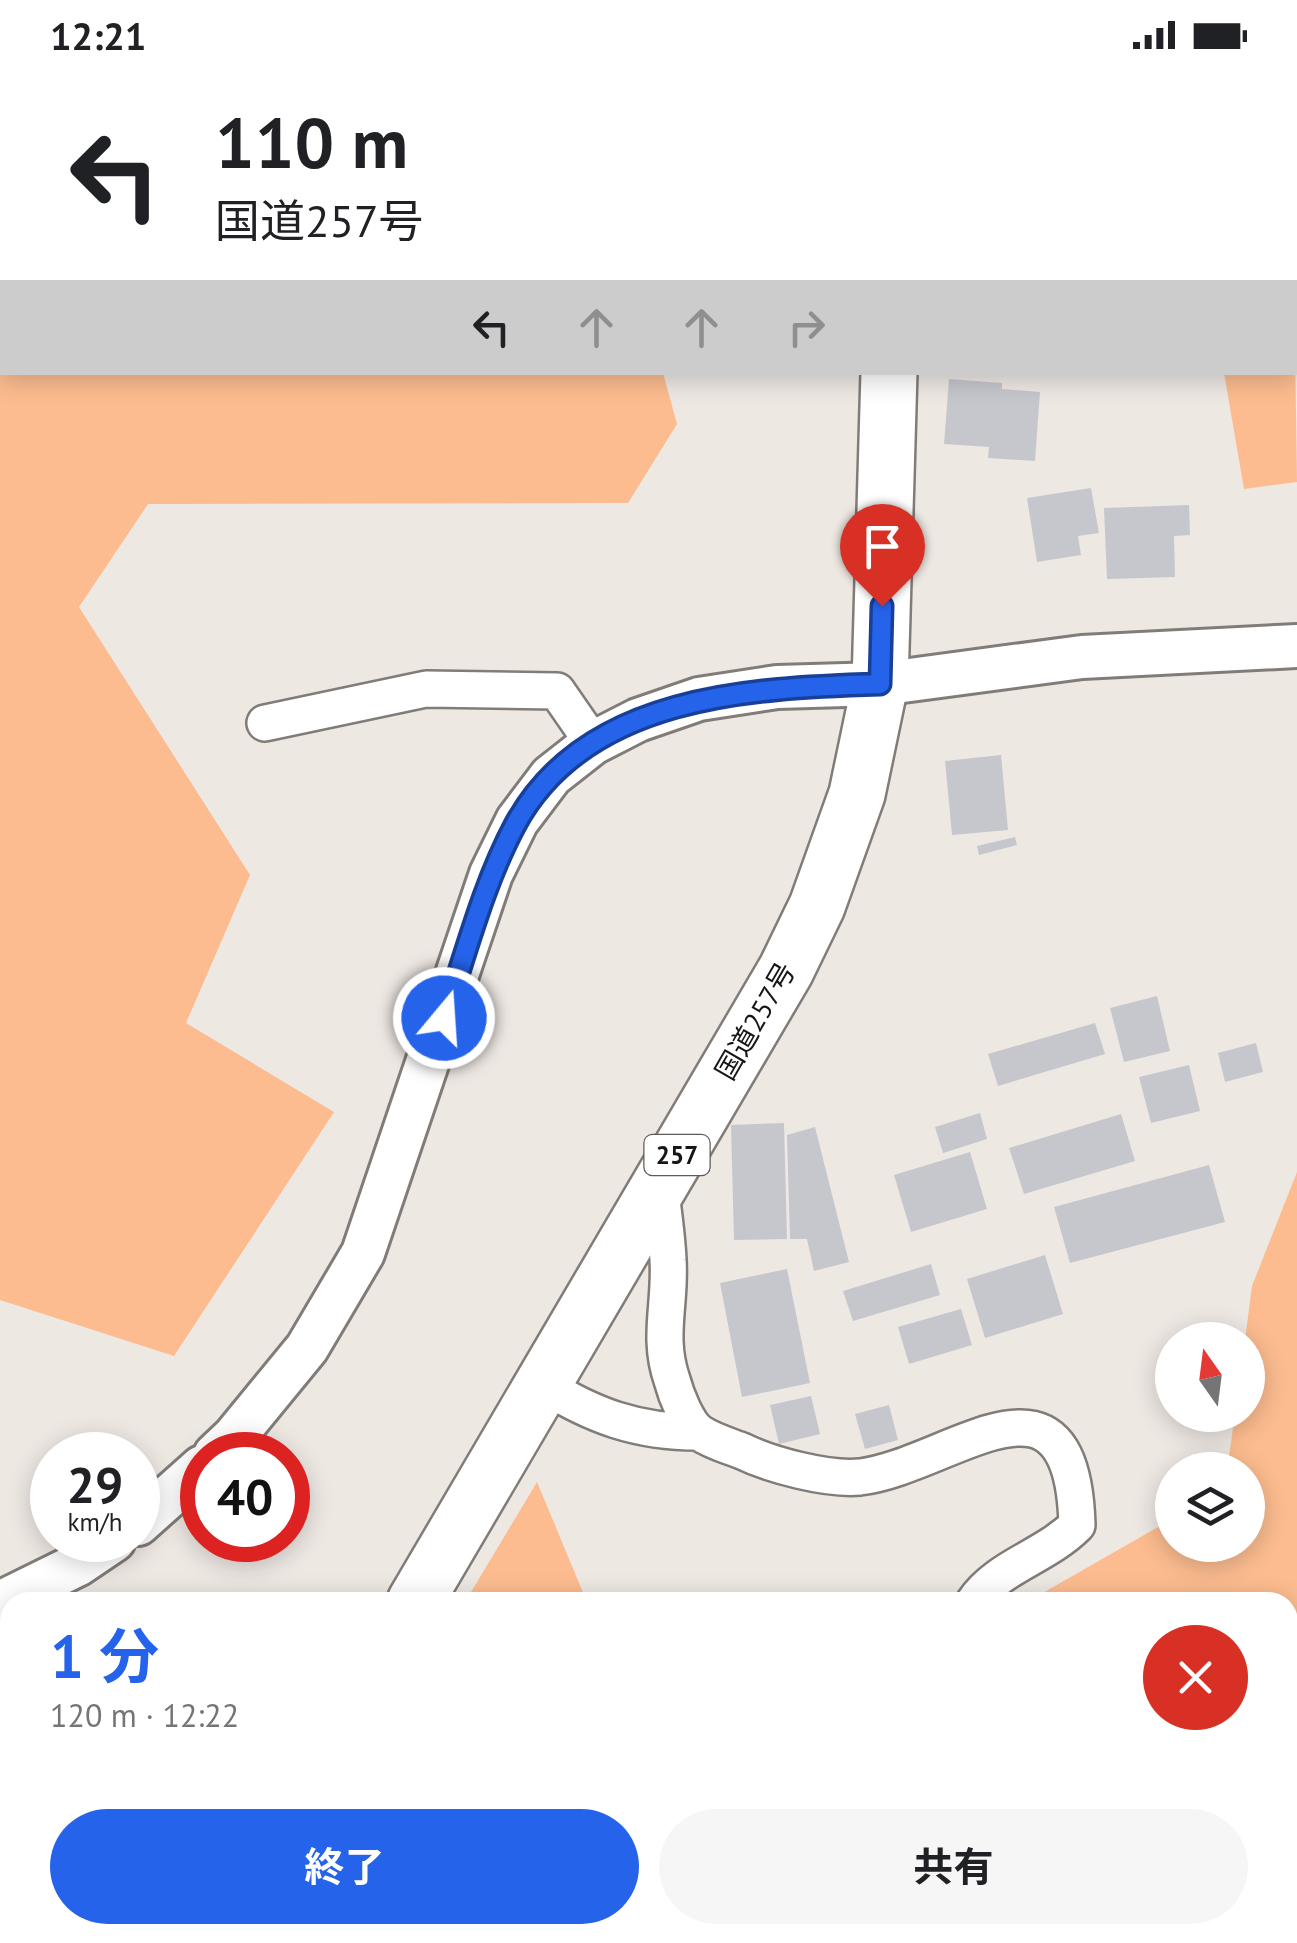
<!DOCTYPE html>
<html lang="ja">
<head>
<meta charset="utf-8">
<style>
  body { margin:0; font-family:"PT Sans","Noto Sans JP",sans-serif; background:#f6f6f6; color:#202124; height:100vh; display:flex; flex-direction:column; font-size:38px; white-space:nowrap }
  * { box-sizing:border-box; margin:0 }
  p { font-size:32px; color:#757577 }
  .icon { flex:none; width:55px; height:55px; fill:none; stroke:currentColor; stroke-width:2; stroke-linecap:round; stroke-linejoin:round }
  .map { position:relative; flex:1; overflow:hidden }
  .panel { position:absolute; left:0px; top:1522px; width:1298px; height:352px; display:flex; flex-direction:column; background:#fff; border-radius:30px 30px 0 0; box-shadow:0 5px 25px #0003 }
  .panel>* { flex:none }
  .banner { position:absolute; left:0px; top:0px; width:1298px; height:305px; box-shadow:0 5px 25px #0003; background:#fff; color:#202124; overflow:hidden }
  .needle { width:65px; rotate:346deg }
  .tools { position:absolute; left:1155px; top:1252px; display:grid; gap:20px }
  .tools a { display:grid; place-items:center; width:110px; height:110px; border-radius:50%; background:#fff; box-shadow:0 5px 25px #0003; font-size:50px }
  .speed { position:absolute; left:30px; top:1362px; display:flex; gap:20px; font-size:50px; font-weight:700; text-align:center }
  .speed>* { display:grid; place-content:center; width:130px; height:130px; border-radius:50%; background:#fff; box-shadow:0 5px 25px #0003; line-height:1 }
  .speed small { font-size:25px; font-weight:400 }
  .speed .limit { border:15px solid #d22; background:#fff; color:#111 }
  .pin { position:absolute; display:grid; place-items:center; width:85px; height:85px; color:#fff; margin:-102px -42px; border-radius:50% 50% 50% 0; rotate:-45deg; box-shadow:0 0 10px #0007 }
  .pin .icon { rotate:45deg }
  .me { position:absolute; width:110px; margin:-55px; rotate:18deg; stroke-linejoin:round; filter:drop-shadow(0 0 8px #0008) }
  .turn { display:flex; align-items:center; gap:35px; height:210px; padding:0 50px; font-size:45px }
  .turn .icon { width:130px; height:130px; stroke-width:2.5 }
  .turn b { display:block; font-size:70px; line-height:85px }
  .lanes { display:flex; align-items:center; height:95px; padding:0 50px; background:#0003; justify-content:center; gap:50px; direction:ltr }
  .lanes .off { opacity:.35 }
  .round { display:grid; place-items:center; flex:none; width:105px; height:105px; border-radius:52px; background:#f6f6f6 }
  .head { display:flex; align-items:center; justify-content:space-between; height:170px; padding:0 50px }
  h1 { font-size:60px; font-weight:700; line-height:75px; color:#2563eb }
  .action { display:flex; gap:20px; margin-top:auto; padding:20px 50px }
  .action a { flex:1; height:115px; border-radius:60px; background:#2563eb; color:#fff; font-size:40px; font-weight:700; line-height:115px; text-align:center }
  .action a+a { background:#f6f6f6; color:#202124 }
  .status { display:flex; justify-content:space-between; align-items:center; height:70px; padding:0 50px; background:#fff; direction:ltr }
  .status svg { height:28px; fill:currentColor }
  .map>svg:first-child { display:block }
  .green { fill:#fcbc8f }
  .building { fill:#c6c7cd }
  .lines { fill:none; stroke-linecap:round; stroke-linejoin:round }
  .service-casing { stroke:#827c78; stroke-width:22 }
  .minor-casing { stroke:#827c78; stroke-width:40 }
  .tertiary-casing { stroke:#827c78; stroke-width:48 }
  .trunk-casing { stroke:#827c78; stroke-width:60 }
  .service { stroke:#fff; stroke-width:18 }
  .minor { stroke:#fff; stroke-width:35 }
  .tertiary { stroke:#fff; stroke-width:42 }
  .trunk { stroke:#fff; stroke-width:55 }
  .route-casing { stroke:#184099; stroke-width:25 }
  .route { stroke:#2563eb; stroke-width:18 }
  .labels { text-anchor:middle; stroke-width:10; stroke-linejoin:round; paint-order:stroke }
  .shield { fill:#fff; stroke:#5d5c5a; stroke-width:2.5 }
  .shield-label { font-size:25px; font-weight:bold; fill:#181614 }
  .street-label { font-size:28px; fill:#181614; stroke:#fff }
</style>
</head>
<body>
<div class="status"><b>12:21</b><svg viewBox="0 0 49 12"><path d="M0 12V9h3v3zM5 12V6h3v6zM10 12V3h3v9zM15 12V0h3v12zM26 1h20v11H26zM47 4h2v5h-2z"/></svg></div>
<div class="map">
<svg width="1297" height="1873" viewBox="0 0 1297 1873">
  <rect width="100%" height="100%" fill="#eee8e3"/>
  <!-- green -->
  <path class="green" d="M0,0L577,2H2V302L663,303L677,354L628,433L148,434L79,537L250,805L186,953L334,1042L174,1286L0,1230Z
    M1295,272L1297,412L1244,419L1224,303L1295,302Z
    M1297,1102V1873H171V1865H1288V1532H1027L1172,1449V1475H1248V1400H1227L1235,1345H1248V1270H1245L1252,1216Z
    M537,1412L587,1532H465Z"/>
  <!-- building -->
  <path class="building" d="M949,309L1002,313V319L1040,322L1035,391L988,388L989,377L944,374Z
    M1091,418L1099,463L1078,466L1081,485L1037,492L1027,428Z
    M1189,435L1190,465L1174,466L1175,507L1107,509L1104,438Z
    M1001,685L1008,760L952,765L945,691Z
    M1015,767L1017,775L979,785L977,776Z
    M1157,926L1170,981L1124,992L1110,938Z
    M1095,953L1105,984L998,1016L988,984Z
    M1256,973L1263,1002L1225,1012L1218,983Z
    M1189,995L1200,1041L1151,1053L1139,1007Z
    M980,1043L987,1069L943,1083L935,1057Z
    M1121,1044L1135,1091L1024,1124L1009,1078Z
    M784,1053L787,1169L734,1170L731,1055Z
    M815,1057L849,1192L814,1201L807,1169H790L787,1065Z
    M970,1082L987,1139L911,1162L894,1105Z
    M1209,1095L1225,1152L1070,1193L1054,1137Z
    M1045,1185L1063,1244L985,1268L967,1209Z
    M931,1194L940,1225L853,1251L843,1221Z
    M787,1199L810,1313L742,1327L720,1213Z
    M961,1239L972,1275L909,1294L898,1257Z
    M811,1326L820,1364L779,1374L770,1335Z
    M889,1335L898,1370L865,1379L855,1344Z"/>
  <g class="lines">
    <!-- service casing -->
    <g class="service-casing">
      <path id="service" d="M1131,0V2
        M1295,185H1297"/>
    </g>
    <!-- minor casing -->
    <g class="minor-casing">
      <path id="minor" d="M265,653L426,619L557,621L593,673
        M660,1115C663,1140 667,1165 668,1190C671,1233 657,1267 672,1310C676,1325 687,1354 700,1363C712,1371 729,1376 742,1381C771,1395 827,1410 860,1407C951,1396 1072,1277 1077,1455C1045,1487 997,1497 974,1532
        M542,1314C593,1346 637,1362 698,1362
        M1288,1808L1297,1806
        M918,1865L930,1873
        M1073,1873L1084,1865"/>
    </g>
    <!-- tertiary casing -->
    <g class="tertiary-casing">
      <path id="tertiary" d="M215,1385L234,1367L307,1278L363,1183L491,804L517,751L551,706L593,673L638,650L699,629L777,617L880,614L1082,587L1297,576
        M138,1454L202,1397
        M0,1533L77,1495L114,1470"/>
    </g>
    <!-- trunk casing -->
    <g class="trunk-casing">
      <path id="trunk" d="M895,2V0
        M415,1532L786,900L817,836L857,724L880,614L889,302
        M275,1873L276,1865"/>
    </g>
    <!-- service -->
    <use href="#service" class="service"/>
    <!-- minor -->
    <use href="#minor" class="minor"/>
    <!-- tertiary -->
    <use href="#tertiary" class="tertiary"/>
    <!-- trunk -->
    <use href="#trunk" class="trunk"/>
  </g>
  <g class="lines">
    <!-- route casing -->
    <g class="route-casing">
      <path id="route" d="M444,948C466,883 483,815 515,755C585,625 751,618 880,614L882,536"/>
    </g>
    <!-- route -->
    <use href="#route" class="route"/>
  </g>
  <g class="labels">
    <!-- shield labels -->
    <rect class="shield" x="644.5" y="1065" width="65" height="40" rx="8"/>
    <g class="shield-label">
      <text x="677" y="1094">257</text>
    </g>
    <!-- street labels -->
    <g class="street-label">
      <text transform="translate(755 951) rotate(-60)" y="10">国道257号</text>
    </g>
  </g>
</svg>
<div class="tools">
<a><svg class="needle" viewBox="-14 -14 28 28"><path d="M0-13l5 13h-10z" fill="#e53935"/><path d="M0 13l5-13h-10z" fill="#757577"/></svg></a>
<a><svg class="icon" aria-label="layers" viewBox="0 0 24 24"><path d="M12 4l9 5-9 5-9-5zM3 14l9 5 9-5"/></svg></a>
</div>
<div class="speed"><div>29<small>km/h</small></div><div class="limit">40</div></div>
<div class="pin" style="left:882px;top:536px;background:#d93025"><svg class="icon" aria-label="arrive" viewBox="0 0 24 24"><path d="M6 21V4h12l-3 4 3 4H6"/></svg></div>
<svg class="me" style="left:444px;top:948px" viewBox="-20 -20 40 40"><circle r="17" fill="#2563eb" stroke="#fff" stroke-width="3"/><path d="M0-11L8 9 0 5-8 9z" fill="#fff"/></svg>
<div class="banner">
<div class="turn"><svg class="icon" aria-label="left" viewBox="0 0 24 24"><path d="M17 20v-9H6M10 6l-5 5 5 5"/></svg><div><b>110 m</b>国道257号</div></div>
<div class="lanes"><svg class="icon" aria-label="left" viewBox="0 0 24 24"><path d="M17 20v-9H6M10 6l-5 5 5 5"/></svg><svg class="icon off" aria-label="ahead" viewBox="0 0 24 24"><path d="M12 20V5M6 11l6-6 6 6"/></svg><svg class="icon off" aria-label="ahead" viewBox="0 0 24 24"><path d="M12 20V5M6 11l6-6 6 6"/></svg><svg class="icon off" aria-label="right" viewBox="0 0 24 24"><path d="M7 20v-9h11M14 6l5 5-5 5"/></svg></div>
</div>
<section class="panel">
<div class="head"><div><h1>1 分</h1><p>120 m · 12:22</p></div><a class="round" style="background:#d93025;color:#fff"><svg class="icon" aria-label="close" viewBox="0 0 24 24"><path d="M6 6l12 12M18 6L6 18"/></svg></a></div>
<div class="action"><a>終了</a><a>共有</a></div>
</section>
</div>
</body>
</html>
